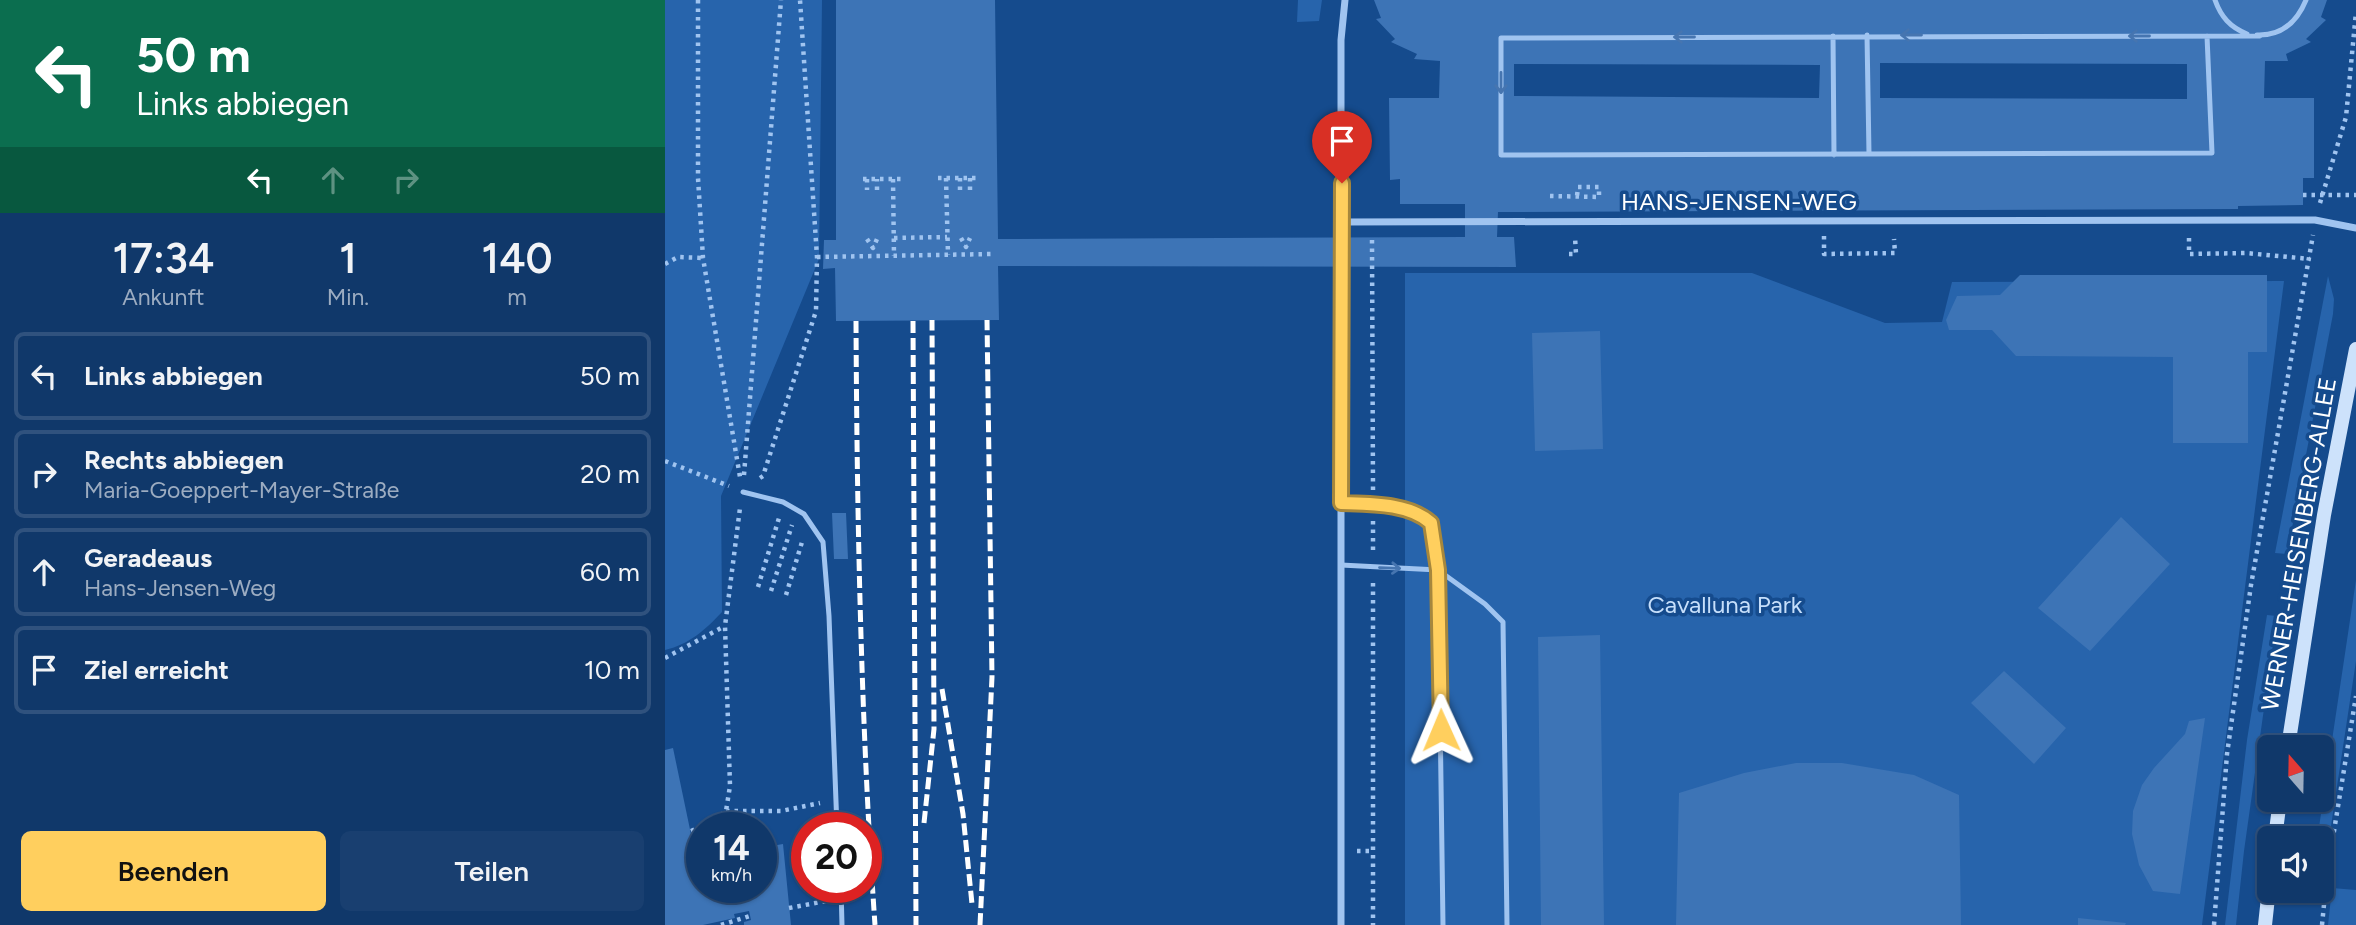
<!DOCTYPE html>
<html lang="de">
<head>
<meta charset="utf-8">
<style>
  body { margin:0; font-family:Figtree,sans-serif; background:#193f70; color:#f1f3f6; height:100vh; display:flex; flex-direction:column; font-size:26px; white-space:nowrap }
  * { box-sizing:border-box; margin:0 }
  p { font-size:23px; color:#9cacc1 }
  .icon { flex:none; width:38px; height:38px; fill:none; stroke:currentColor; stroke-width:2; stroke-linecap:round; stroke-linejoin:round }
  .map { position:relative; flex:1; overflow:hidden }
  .drawer { display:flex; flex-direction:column; background:#10386a; width:665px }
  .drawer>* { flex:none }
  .top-card { background:#0b6e4f; color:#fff; overflow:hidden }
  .needle { width:46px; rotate:340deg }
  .buttons { position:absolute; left:1592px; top:735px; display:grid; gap:14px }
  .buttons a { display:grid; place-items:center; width:77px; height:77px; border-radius:10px; background:#10386a; box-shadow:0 2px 5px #0004,0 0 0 2px #30527e; font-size:35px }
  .speed { position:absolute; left:21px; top:812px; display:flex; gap:14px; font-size:35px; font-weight:700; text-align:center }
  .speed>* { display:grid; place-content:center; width:91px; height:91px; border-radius:50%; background:#10386a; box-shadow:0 2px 5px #0004,0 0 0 2px #30527e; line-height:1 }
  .speed small { font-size:18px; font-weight:400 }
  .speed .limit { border:10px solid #d22; background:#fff; color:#111 }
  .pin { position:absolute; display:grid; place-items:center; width:60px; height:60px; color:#fff; margin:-72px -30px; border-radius:50% 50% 50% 0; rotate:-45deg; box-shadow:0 0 7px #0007 }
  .pin .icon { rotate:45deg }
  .me { position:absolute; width:77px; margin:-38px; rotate:359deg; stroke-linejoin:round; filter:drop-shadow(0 0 5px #0008) }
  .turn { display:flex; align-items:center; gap:24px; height:147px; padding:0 21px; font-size:32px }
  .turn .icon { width:91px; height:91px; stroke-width:2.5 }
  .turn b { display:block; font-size:49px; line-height:60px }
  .lanes { display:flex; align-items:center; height:66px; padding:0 21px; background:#0003; justify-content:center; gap:35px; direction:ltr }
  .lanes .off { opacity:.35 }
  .eta { display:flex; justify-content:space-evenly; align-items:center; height:119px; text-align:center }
  .eta b { font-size:42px; font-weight:600; line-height:49px }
  .primary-button { display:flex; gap:14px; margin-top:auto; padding:14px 21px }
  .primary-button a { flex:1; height:80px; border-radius:10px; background:#ffcf5e; color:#111; font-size:28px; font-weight:600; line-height:80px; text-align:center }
  .primary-button a+a { background:#193f70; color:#f1f3f6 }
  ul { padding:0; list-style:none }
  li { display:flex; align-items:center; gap:21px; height:88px; margin:0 14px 10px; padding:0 7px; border:4px solid #30527e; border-radius:10px }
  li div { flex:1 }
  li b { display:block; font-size:26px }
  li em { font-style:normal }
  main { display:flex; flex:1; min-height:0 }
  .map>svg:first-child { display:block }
  .green { fill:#2764ac }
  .building { fill:#3d74b6; fill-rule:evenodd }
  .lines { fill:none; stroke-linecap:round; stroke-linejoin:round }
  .path { stroke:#a0c4f0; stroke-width:4.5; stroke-dasharray:3.5 5; stroke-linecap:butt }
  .lane { stroke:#a0c4f0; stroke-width:5 }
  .street { stroke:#a0c4f0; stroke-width:7 }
  .secondary { stroke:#cde2fb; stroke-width:14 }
  .rail { stroke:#fff; stroke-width:5; stroke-dasharray:12 5; stroke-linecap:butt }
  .oneway { stroke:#4675b0 }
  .route-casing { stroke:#a6873d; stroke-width:18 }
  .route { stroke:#ffcf5e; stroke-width:12 }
  .labels { text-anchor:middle; stroke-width:7; stroke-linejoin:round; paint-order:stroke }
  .street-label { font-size:24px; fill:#fff; stroke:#154b8d }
  .park-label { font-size:24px; fill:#c6dffb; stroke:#154b8d }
</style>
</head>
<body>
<main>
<section class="drawer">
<div class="top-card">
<div class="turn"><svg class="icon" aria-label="left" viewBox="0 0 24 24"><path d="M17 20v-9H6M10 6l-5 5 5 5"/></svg><div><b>50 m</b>Links abbiegen</div></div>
<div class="lanes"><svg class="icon" aria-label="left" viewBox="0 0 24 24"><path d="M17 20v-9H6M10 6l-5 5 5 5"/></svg><svg class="icon off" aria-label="ahead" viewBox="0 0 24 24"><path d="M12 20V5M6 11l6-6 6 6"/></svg><svg class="icon off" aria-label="right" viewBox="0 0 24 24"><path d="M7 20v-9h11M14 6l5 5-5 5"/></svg></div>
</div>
<div class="eta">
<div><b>17:34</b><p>Ankunft</p></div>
<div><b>1</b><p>Min.</p></div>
<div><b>140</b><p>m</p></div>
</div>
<ul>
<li><svg class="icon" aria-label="left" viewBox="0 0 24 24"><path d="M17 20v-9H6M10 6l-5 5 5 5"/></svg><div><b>Links abbiegen</b></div><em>50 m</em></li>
<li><svg class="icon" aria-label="right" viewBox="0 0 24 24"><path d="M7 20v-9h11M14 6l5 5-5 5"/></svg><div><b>Rechts abbiegen</b><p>Maria-Goeppert-Mayer-Straße</p></div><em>20 m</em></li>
<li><svg class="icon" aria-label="ahead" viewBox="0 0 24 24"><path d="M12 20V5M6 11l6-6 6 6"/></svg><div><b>Geradeaus</b><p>Hans-Jensen-Weg</p></div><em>60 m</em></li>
<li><svg class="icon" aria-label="arrive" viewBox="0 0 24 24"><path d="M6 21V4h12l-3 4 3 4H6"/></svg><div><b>Ziel erreicht</b></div><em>10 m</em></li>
</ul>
<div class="primary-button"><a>Beenden</a><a>Teilen</a></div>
</section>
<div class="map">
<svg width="1691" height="925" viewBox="0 0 1691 925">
  <rect width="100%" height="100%" fill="#154b8d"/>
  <!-- green -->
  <path class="green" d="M0,0H157L154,259L56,496L57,612C40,630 25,644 0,650Z
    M633,0H657L654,21L632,22Z
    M740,273H1087L1220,323L1277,322L1287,282L1619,281L1537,925H740Z
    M1663,276L1669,299L1668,314L1622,554L1610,553Z
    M1691,580V661L1661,859L1657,854V838H1653V834Z
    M1602,615L1612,616L1579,851L1571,925H1560L1582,740Z
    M1667,888L1691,890V925H1663Z"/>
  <!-- building -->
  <path class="building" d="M171,0H330L333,239L800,237V204H735V179L725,180L724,98H774L775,61L749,59L752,54L726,42L730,39L711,19L716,18L709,0H1662L1656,17L1661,20L1641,39L1646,42L1621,54L1623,61H1600L1599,98H1649V178H1638V205L1573,206V209L833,212L832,237H849L851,267L333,266L334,320L171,321L170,268L158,269L159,240H171ZM1215,63L1522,64V99L1215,98ZM849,64L1155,65L1154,98L849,96Z
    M1355,275H1602V352H1583V443H1508V357L1351,356L1327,330H1284L1281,320L1292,296L1335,295Z
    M935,331L938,449L870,451L867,333Z
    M167,513H181L183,559H169Z
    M1456,517L1505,564L1425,651L1373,608Z
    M935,635L939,925H876L873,637Z
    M1339,671L1401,728L1369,764L1306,703Z
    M1540,718L1515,894L1488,891L1474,865L1467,834L1468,811L1477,785L1489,768L1520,734L1524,721Z
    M8,748L32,863L37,862V887H96V848L118,844L126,925H79V922L86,920L84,911L69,914L70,918L38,925H0V750Z
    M1131,763H1177L1249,775L1294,795L1296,925H1011L1014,793L1079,773Z
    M1413,918L1461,923L1460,925H1413Z"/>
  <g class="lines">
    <!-- path -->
    <path class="path" d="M33,0V178L38,258L75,477
      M273,178H313
      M281,178L283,255
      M295,178V190
      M198,179H240
      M202,179V190
      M228,179L229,256
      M212,190V179
      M305,190V178
      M1638,195H1691
      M885,196L934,197V187H913L912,196
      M1655,203L1681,117L1691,12
      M1159,236V254L1230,253L1229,239
      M229,238L282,237
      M296,238L301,247L305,238
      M1524,238V254L1581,253L1645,259
      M202,239L208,248L212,239
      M707,240L708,490
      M904,254H911L910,237
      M152,257L328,254
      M0,264L13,257L38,258
      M0,461L64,486
      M79,475L116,0
      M95,478L98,476L151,311L152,257L135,0
      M708,550V520
      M708,583V925
      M93,587L114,518
      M106,591L127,525
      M121,595L137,542
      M0,658L60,626
      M61,811H116L155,803
      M26,831L46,823L61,811L65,786L60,626L75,508
      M692,851H708
      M124,908L161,901
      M56,925L85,916
      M1549,925L1562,754L1586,585L1648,235
      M1657,925L1662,874L1691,696"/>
    <!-- lane -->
    <path class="lane" d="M1550,0C1556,17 1565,27 1582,34
      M1202,35L1204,154
      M1592,35C1617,36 1632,22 1641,0
      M1168,36L1169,155
      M1542,36L1547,153L836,155V38L1595,36
      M78,492L118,502L139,514L158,542L164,616L172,828
      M676,503C705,504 744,503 766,523L773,570L778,925
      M676,565L773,570L820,604L838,622L842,925
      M176,887L177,925"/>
    <!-- street -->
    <path class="street" d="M678,222L1650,220L1691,228
      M676,925V40L680,0"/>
    <!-- secondary -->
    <path class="secondary" d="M1623,747L1659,515L1691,349
      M1610,838L1615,800
      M1600,925L1605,879"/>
    <!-- rail -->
    <path class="rail" d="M191,321C192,522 196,724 210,925
      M248,321L251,925
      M277,689L298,814L307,904
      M259,823L269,729L267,320
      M315,925L327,677L322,320"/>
  </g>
  <!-- one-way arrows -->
  <defs><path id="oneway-shaft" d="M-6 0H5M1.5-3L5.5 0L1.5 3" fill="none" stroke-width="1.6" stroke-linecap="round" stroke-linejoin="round" transform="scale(1.75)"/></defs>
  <g class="oneway">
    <use href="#oneway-shaft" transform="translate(1246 35) rotate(-180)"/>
    <use href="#oneway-shaft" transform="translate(1474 36) rotate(-180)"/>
    <use href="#oneway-shaft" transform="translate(1019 37) rotate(180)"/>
    <use href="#oneway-shaft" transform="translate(836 83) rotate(90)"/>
    <use href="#oneway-shaft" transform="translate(725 568) rotate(2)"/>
  </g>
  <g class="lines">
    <!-- route casing -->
    <g class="route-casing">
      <path id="route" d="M677,183L676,503C705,504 744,503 766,523L773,570L776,730"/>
    </g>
    <!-- route -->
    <use href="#route" class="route"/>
  </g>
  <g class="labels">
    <!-- street labels -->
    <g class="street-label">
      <text x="1074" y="210">HANS-JENSEN-WEG</text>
      <text transform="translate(1634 544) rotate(-80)" y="8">WERNER-HEISENBERG-ALLEE</text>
    </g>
    <!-- park labels -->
    <g class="park-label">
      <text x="1060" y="613">Cavalluna Park</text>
    </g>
  </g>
</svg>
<div class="buttons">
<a><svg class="needle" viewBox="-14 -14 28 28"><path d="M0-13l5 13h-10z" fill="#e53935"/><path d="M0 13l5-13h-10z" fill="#9cacc1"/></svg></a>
<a><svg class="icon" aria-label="sound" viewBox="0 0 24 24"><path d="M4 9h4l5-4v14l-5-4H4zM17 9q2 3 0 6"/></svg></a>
</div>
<div class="speed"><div>14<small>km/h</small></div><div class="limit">20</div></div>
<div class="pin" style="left:677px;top:183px;background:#d93025"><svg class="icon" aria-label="arrive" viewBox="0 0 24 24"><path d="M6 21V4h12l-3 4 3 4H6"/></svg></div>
<svg class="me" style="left:776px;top:730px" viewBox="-20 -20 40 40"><path d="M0-17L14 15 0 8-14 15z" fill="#ffcf5e" stroke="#fff" stroke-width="4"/></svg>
</div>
</main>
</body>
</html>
